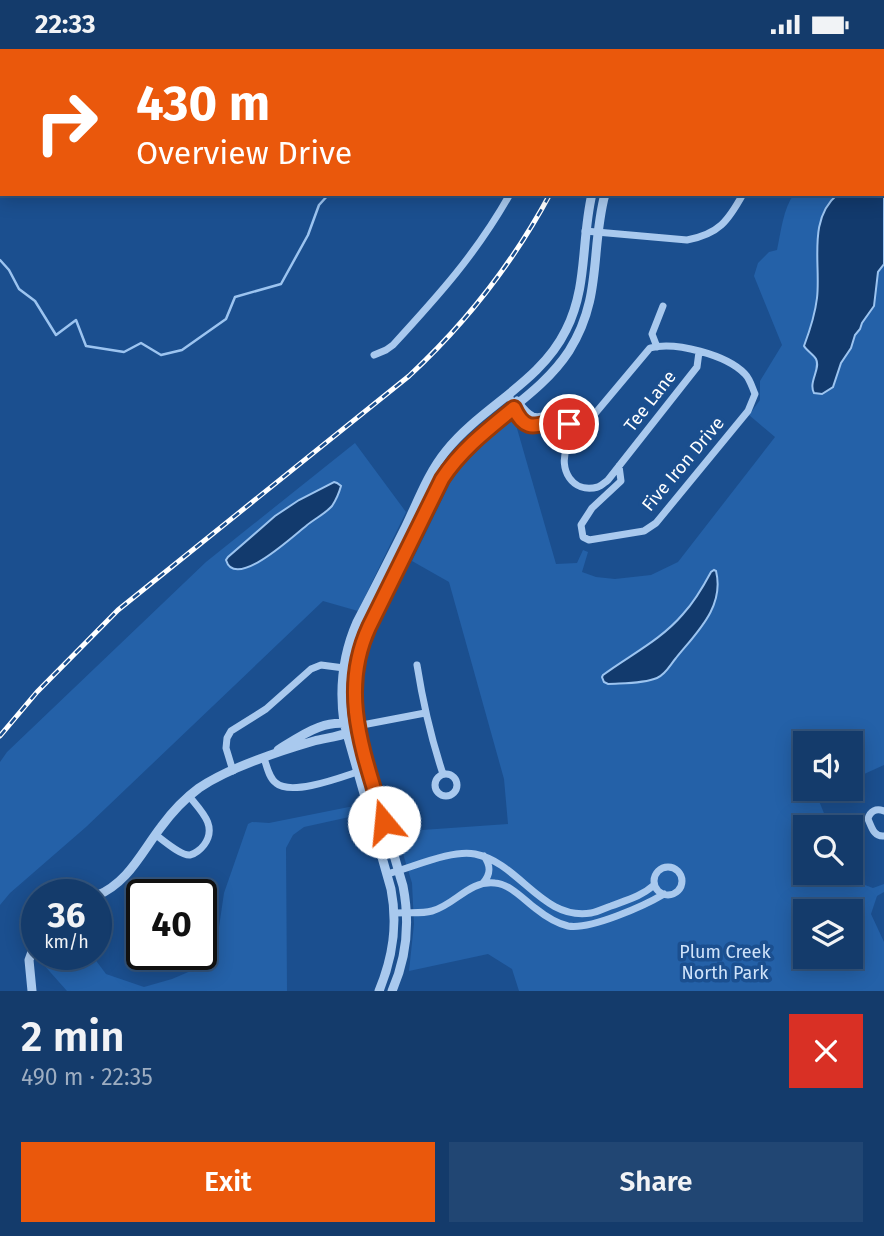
<!DOCTYPE html>
<html lang="en">
<head>
<meta charset="utf-8">
<style>
  body { margin:0; font-family:"Fira Sans",sans-serif; background:#214673; color:#f1f3f6; height:100vh; display:flex; flex-direction:column; font-size:26px; white-space:nowrap }
  * { box-sizing:border-box; margin:0 }
  p { font-size:23px; color:#9dadc1 }
  .icon { flex:none; width:38px; height:38px; fill:none; stroke:currentColor; stroke-width:2; stroke-linecap:round; stroke-linejoin:round }
  .map { position:relative; height:942px; overflow:hidden }
  .sheet { display:flex; flex-direction:column; background:#143b6b; flex:1 }
  .sheet>* { flex:none }
  .hud { position:absolute; left:0px; top:0px; width:886px; height:147px; box-shadow:0 4px 18px #0003,0 0 0 2px #33557e; background:#ea580c; color:#fff; overflow:hidden }
  .buttons { position:absolute; left:793px; top:682px; display:grid; gap:14px }
  .buttons a { display:grid; place-items:center; width:70px; height:70px; border-radius:0px; background:#143b6b; box-shadow:0 4px 18px #0003,0 0 0 2px #33557e; font-size:35px }
  .speed { position:absolute; left:21px; top:830px; display:flex; gap:14px; font-size:35px; font-weight:700; text-align:center }
  .speed>* { display:grid; place-content:center; width:91px; height:91px; border-radius:50%; background:#143b6b; box-shadow:0 4px 18px #0003,0 0 0 2px #33557e; line-height:1 }
  .speed small { font-size:18px; font-weight:400 }
  .speed .limit { border:4px solid #111; border-radius:10px; background:#fff; color:#111 }
  .pin { position:absolute; display:grid; place-items:center; width:60px; height:60px; color:#fff; margin:-30px; border:4px solid #fff; border-radius:50%; box-shadow:0 2px 7px #0007 }
  .me { position:absolute; width:77px; margin:-38px; rotate:343deg; stroke-linejoin:round; filter:drop-shadow(0 0 5px #0008) }
  .turn { display:flex; align-items:center; gap:24px; height:147px; padding:0 21px; font-size:32px }
  .turn .icon { width:91px; height:91px; stroke-width:2.5 }
  .turn b { display:block; font-size:49px; line-height:60px }
  .round { display:grid; place-items:center; flex:none; width:74px; height:74px; border-radius:0px; background:#214673 }
  .head { display:flex; align-items:center; justify-content:space-between; height:119px; padding:0 21px }
  h1 { font-size:42px; font-weight:600; line-height:52px }
  .primary-button { display:flex; gap:14px; margin-top:auto; padding:14px 21px }
  .primary-button a { flex:1; height:80px; border-radius:0px; background:#ea580c; color:#fff; font-size:28px; font-weight:600; line-height:80px; text-align:center }
  .primary-button a+a { background:#214673; color:#f1f3f6 }
  .status { display:flex; justify-content:space-between; align-items:center; height:49px; padding:0 35px; background:#143b6b; direction:ltr }
  .status svg { height:19px; fill:currentColor }
  .map>svg:first-child { display:block }
  .green { fill:#2461a8; fill-rule:evenodd }
  .water { fill:#123a6d; stroke:#9cc4f0; stroke-width:2 }
  .lines { fill:none; stroke-linecap:round; stroke-linejoin:round }
  .stream { stroke:#9cc4f0; stroke-width:2.5 }
  .minor { stroke:#a9c9ee; stroke-width:7 }
  .tertiary { stroke:#a9c9ee; stroke-width:9 }
  .rail-casing { stroke:#fff; stroke-width:5 }
  .rail { stroke:#1b4f8f; stroke-width:2.5; stroke-dasharray:8; stroke-linecap:butt }
  .route-casing { stroke:#983908; stroke-width:18 }
  .route { stroke:#ea580c; stroke-width:12 }
  .labels { text-anchor:middle; stroke-width:7; stroke-linejoin:round; paint-order:stroke }
  .street-label { font-size:18px; fill:#fff; stroke:#1b4f8f }
  .park-label { font-size:18px; fill:#cfe3fa; stroke:#1b4f8f }
</style>
</head>
<body>
<div class="status"><b>22:33</b><svg viewBox="0 0 49 12"><path d="M0 12V9h3v3zM5 12V6h3v6zM10 12V3h3v9zM15 12V0h3v12zM26 1h20v11H26zM47 4h2v5h-2z"/></svg></div>
<div class="map">
<svg width="884" height="942" viewBox="0 0 884 942">
  <rect width="100%" height="100%" fill="#1b4f8f"/>
  <!-- green -->
  <path class="green" d="M884,95V716L851,731L850,695H805V740H831L817,747L830,779H805V824H851L854,832L873,839L884,835V843L877,847L871,865L884,893V942H519L512,920L488,905L409,922L414,875L412,834L385,746L408,745L422,781L508,775L504,730L449,533L412,512L451,432L470,405L514,369L556,515L577,514L583,501L588,503L582,523L596,528L615,530L651,526L678,513L775,388L749,366L760,351V332L782,296L754,227L758,214L769,203L777,201C781,183 783,160 794,145H884ZM805,863H850V908H805Z
    M355,394L406,463L358,562L323,552L86,778L10,844L0,856V713L7,703L206,513Z
    M359,756L363,765L304,778L293,786L286,799L287,942H67L43,915L45,905H91L106,925L144,938L172,930L214,912L224,844L248,775L252,773L269,774Z"/>
  <!-- water -->
  <path class="water" d="M884,133V215L878,223L874,257L862,274L860,280L855,286L851,299L841,314L833,338L822,345L814,344C808,333 821,320 816,310C813,305 807,302 804,297C810,281 815,266 817,249C821,215 807,170 838,145H884Z
    M334,433L337,434L341,437C339,444 336,451 332,457C325,465 314,470 306,477C293,487 235,542 226,511L228,508L275,467L299,451Z
    M714,521L716,522C725,558 696,584 676,609C670,616 666,625 657,629C643,635 623,634 608,635L604,633L602,628L603,626C630,606 661,591 683,565C695,552 703,538 711,523Z"/>
  <g class="lines">
    <!-- stream -->
    <path class="stream" d="M361,0L362,2
      M0,211L9,221L19,240L35,252L56,286L76,271L86,297L124,303L141,294L161,306L182,301L226,270L235,248L281,235L308,186L319,156L329,145"/>
    <!-- minor -->
    <path class="minor" d="M771,0L775,2
      M585,182L687,191C719,185 728,172 743,145
      M657,298L652,285L663,257
      M374,306L386,301L393,296C438,247 477,204 510,145
      M509,345C515,367 522,382 548,375C553,373 559,371 565,373C570,375 574,380 578,383
      M517,351C521,356 526,364 533,367C544,371 554,359 566,363C573,365 579,370 585,375
      M619,417L621,432L592,459L581,476L583,488L589,491L644,482L656,474L748,362L755,345C752,338 750,330 745,325C727,306 675,292 650,299L567,398C558,420 572,445 598,438C599,438 607,432 608,431L697,318L699,303
      M417,616C423,654 431,689 443,725
      M357,677L425,664
      M264,709C267,718 269,729 276,734C291,747 339,729 357,723
      M233,722L226,699L227,689L231,682L266,660L311,620L321,616L344,619
      M435 736a11 11 0 1 1 22 0a11 11 0 1 1-22 0Z
      M884,762C876,759 870,762 868,770C872,779 874,788 884,787
      M156,786C163,791 181,807 190,806C195,805 201,800 204,796C218,777 201,762 189,747
      M654 832a14 14 0 1 1 28 0a14 14 0 1 1-28 0Z
      M387,825C411,819 452,800 475,805C520,814 542,872 591,864C598,863 605,859 611,857C627,851 642,847 654,836
      M483,834C491,825 491,817 484,807
      M395,864C407,863 421,865 432,862C455,856 469,831 495,834C510,835 524,851 535,859C545,867 555,874 568,877C590,881 644,857 664,845"/>
    <!-- tertiary -->
    <path class="tertiary" d="M570,2V0
      M638,2L639,0
      M651,2L652,0
      M278,701C302,686 327,667 357,677
      M96,847C128,834 141,804 161,778C172,763 184,750 199,739C227,720 280,702 314,692C326,689 338,688 350,683
      M32,942L29,911L37,889
      M379,942C393,908 398,876 391,840L344,674C339,639 343,605 357,573C374,541 390,509 406,477C418,452 428,424 446,402C482,357 540,334 566,281C588,238 581,191 592,145
      M392,942C407,908 410,873 403,837C394,807 386,777 377,748C359,688 341,639 369,578L436,442C443,429 450,416 460,406C493,368 541,345 569,302C603,248 590,201 605,145"/>
    <!-- rail casing -->
    <g class="rail-casing">
      <path id="rail" d="M606,2L607,0
        M0,687L37,643L118,561L409,327C466,274 513,214 550,145"/>
    </g>
    <!-- rail -->
    <use href="#rail" class="rail"/>
  </g>
  <g class="lines">
    <!-- route casing -->
    <g class="route-casing">
      <path id="route" d="M384,773C365,707 338,645 369,578L442,430C461,401 487,381 514,359C530,394 546,364 569,375"/>
    </g>
    <!-- route -->
    <use href="#route" class="route"/>
  </g>
  <g class="labels">
    <!-- street labels -->
    <g class="street-label">
      <text transform="translate(650 352) rotate(-52)" y="6">Tee Lane</text>
      <text transform="translate(683 415) rotate(-50)" y="6">Five Iron Drive</text>
    </g>
    <!-- park labels -->
    <g class="park-label">
      <text x="725" y="909">Plum Creek<tspan x="725" dy="21">North Park</tspan></text>
    </g>
  </g>
</svg>
<div class="buttons">
<a><svg class="icon" aria-label="sound" viewBox="0 0 24 24"><path d="M4 9h4l5-4v14l-5-4H4zM17 9q2 3 0 6"/></svg></a>
<a><svg class="icon" aria-label="search" viewBox="0 0 24 24"><circle cx="10" cy="10" r="6"/><path d="M15 15l6 6"/></svg></a>
<a><svg class="icon" aria-label="layers" viewBox="0 0 24 24"><path d="M12 4l9 5-9 5-9-5zM3 14l9 5 9-5"/></svg></a>
</div>
<div class="speed"><div>36<small>km/h</small></div><div class="limit">40</div></div>
<div class="pin" style="left:569px;top:375px;background:#d93025"><svg class="icon" aria-label="arrive" viewBox="0 0 24 24"><path d="M6 21V4h12l-3 4 3 4H6"/></svg></div>
<svg class="me" style="left:384px;top:773px" viewBox="-20 -20 40 40"><circle r="19" fill="#fff"/><path d="M0-13L10 11 0 6-10 11z" fill="#ea580c"/></svg>
<div class="hud">
<div class="turn"><svg class="icon" aria-label="right" viewBox="0 0 24 24"><path d="M7 20v-9h11M14 6l5 5-5 5"/></svg><div><b>430 m</b>Overview Drive</div></div>
</div>
</div>
<section class="sheet">
<div class="head"><div><h1>2 min</h1><p>490 m · 22:35</p></div><a class="round" style="background:#d93025;color:#fff"><svg class="icon" aria-label="close" viewBox="0 0 24 24"><path d="M6 6l12 12M18 6L6 18"/></svg></a></div>
<div class="primary-button"><a>Exit</a><a>Share</a></div>
</section>
</body>
</html>
